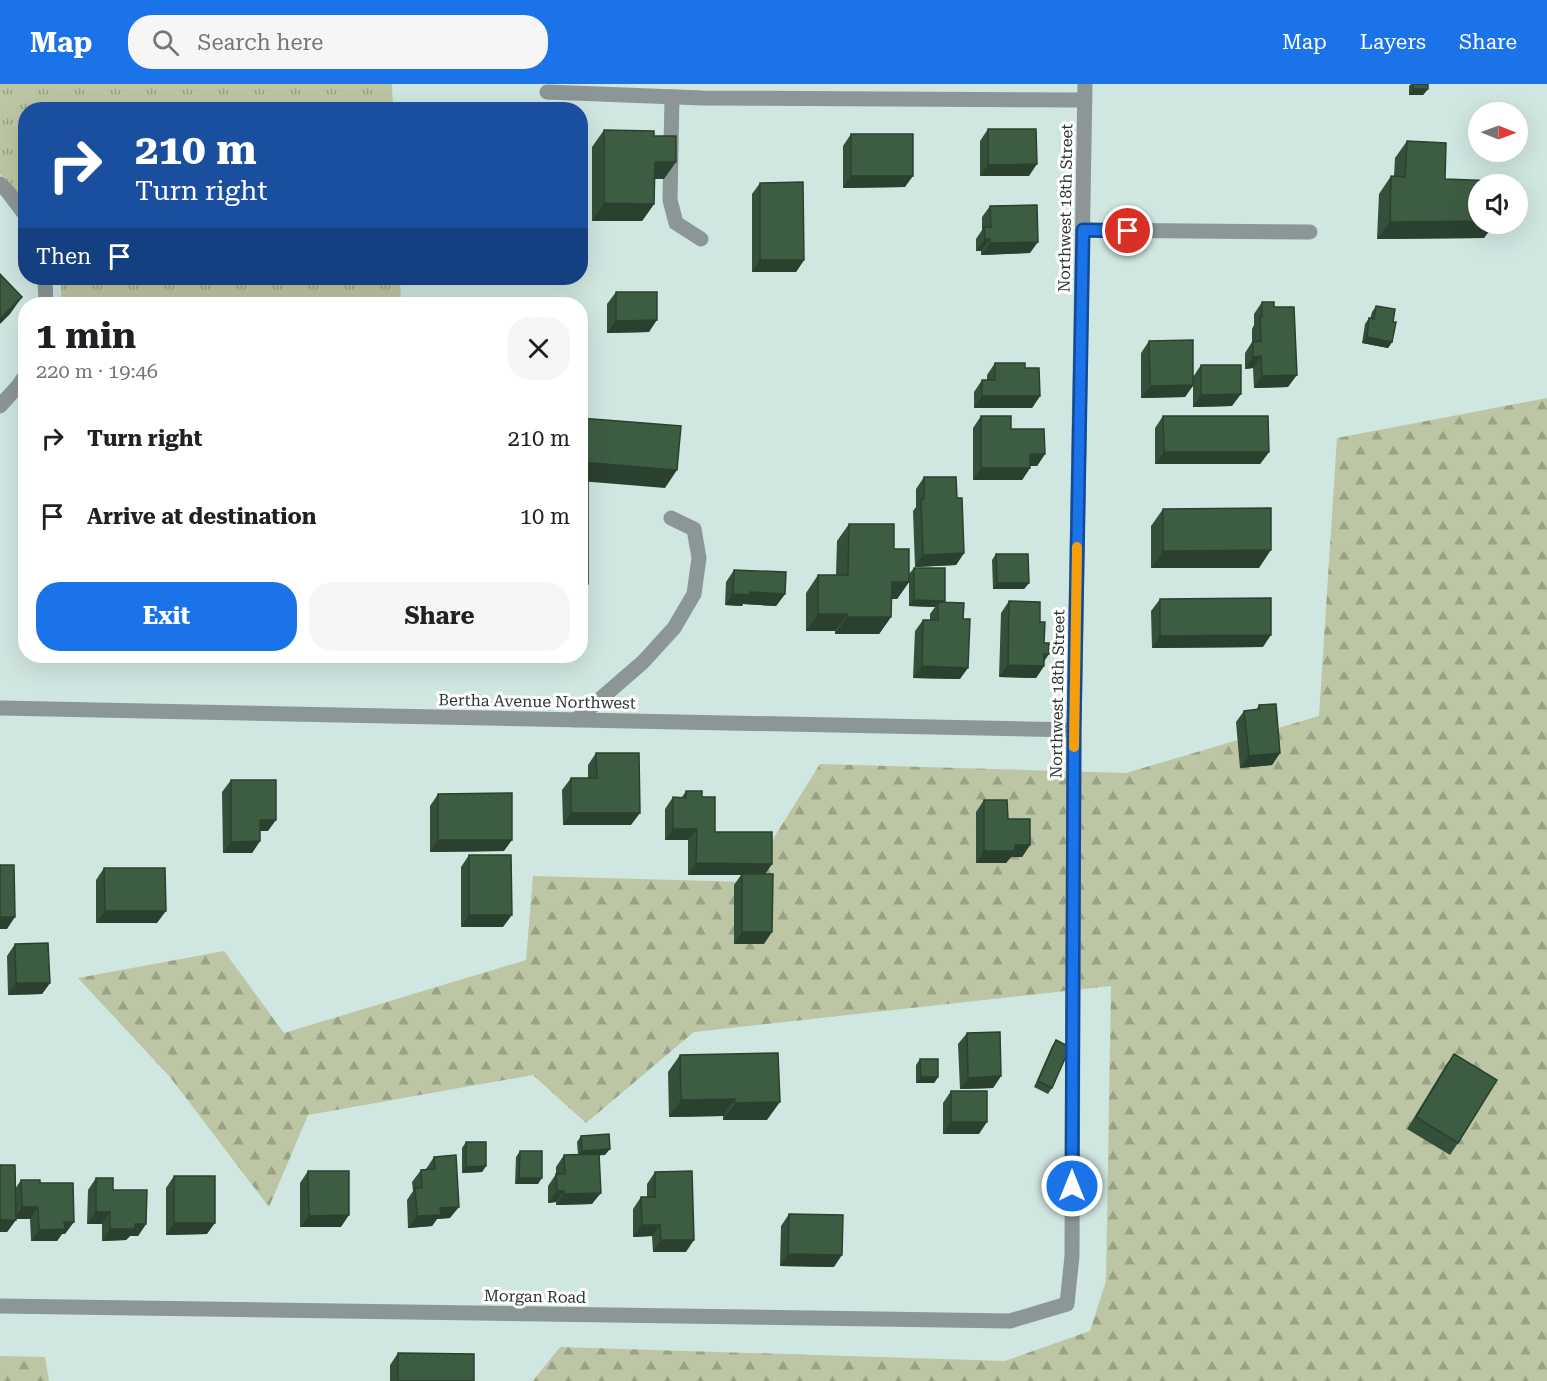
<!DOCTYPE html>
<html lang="en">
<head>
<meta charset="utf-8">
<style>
  body { margin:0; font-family:"Roboto Serif",serif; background:#f6f6f6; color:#202124; height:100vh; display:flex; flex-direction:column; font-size:22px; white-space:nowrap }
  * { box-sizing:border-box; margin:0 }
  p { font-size:20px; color:#757577 }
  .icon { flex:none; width:33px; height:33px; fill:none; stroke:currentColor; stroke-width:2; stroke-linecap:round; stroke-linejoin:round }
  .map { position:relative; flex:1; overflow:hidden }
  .drawer { position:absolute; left:18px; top:213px; width:570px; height:366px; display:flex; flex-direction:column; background:#fff; border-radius:24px; box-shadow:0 6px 24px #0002 }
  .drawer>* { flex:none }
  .hud { position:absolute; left:18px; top:18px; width:570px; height:183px; border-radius:24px; box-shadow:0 6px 24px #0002; background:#1a4fa0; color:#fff; overflow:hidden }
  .needle { width:39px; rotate:91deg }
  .controls { position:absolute; left:1468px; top:18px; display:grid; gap:12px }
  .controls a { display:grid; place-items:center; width:60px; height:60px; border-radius:50%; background:#fff; box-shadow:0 6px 24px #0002; font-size:30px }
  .pin { position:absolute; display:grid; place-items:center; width:51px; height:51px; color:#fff; margin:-26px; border:3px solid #fff; border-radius:50%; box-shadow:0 2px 6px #0007 }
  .me { position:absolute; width:66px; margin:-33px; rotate:0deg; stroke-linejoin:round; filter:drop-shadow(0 0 4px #0008) }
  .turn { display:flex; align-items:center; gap:21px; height:126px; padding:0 18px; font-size:27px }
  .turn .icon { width:78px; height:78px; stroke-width:2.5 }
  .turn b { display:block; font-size:42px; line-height:51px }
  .then { display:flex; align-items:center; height:57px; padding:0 18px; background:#0003; gap:12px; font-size:22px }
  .round { display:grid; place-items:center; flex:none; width:63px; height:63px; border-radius:24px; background:#f6f6f6 }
  .headline { display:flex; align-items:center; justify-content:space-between; height:102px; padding:0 18px }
  h1 { font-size:36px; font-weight:700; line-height:45px }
  .primary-button { display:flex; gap:12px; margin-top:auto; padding:12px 18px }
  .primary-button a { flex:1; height:69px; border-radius:24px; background:#1a73e8; color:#fff; font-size:24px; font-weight:700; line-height:69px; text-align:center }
  .primary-button a+a { background:#f6f6f6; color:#202124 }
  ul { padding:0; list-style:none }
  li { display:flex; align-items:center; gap:18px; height:78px; padding:0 18px }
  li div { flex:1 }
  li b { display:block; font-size:22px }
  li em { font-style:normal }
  header { display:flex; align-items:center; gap:36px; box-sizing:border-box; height:84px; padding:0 30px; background:#1a73e8; color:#fff }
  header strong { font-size:28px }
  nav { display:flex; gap:33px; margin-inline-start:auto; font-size:21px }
  .search { width:420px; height:54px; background:#f6f6f6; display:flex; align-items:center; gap:15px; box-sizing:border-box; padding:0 21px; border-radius:24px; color:#757577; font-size:22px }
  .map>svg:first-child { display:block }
  .forest { fill:url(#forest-firs) }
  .park { fill:url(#park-tufts) }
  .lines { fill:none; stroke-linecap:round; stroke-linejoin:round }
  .lane { stroke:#8c9697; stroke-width:15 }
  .street { stroke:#8c9697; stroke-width:15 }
  .wall { fill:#34503a }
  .shaded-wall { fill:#2b412f }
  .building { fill:#3d5d43; stroke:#2b412f; stroke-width:1.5 }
  .route-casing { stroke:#114b97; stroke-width:15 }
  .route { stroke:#1a73e8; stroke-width:10 }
  .slow { stroke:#f59e0b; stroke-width:10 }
  .labels { text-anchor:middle; stroke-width:6; stroke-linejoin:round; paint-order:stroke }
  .street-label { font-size:16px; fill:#2c3432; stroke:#fff }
</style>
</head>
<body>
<header>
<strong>Map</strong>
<div class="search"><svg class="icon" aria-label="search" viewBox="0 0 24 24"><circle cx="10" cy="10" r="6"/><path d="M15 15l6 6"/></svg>Search here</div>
<nav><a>Map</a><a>Layers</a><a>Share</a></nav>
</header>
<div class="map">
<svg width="1547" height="1297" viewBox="0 0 1547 1297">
  <defs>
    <pattern id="forest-firs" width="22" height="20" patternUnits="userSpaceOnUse" patternTransform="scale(1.5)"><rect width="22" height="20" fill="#bdc6a4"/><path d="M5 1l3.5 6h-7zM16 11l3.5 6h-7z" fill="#9aa286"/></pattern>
    <pattern id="park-tufts" width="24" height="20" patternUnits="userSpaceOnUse" patternTransform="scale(1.5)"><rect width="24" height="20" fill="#bdc6a4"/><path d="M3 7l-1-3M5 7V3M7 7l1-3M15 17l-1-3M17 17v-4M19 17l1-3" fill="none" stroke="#9aa286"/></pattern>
  </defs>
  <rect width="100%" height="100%" fill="#d0e6e1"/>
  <!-- forest -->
  <path class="forest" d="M1547,314V1297H533L560,1263L1005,1277L1090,1247L1106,1197L1111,902L694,948L586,1039L533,991L308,1031L269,1123L170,993L78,894L224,867L284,949L526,876L533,792L746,798L820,680L1126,689L1319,632L1337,354Z
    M0,1272L45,1273L49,1297H0Z"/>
  <!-- park -->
  <path class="park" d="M0,0H392L393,25L26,26L25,120L0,90Z
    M61,194H400L401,220H61Z"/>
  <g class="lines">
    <!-- lane -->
    <path class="lane" d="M672,13L670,116L676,139L701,155
      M0,100L8,108L26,132
      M1083,146L1310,148
      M45,194L46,220
      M0,322L19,301L26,290
      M576,636L643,578L674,544L694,510L699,474L694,445L671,434"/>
    <!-- street -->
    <path class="street" d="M547,8L702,14L1085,16
      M0,624L1074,646
      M0,1222L1010,1237L1067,1220L1072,1172L1074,646L1085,0"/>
  </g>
  <!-- wall -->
  <path class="wall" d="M1411,0H1428V5L1423,11H1409V2Z
    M988,45L1029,92H980V57Z
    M604,46L654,52L664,95H655L654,120L642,137H592V63Z
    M851,50L905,103L843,104V62Z
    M1407,57L1445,95L1479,140H1494L1484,154L1377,155L1379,110L1391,92H1394L1395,74Z
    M760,99L804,176L796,188H752V110Z
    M990,122L1030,169L981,171V167H976V155L982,146V133Z
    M616,208L649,248L607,249V220Z
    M1262,218L1274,223L1288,303L1254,304L1253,284L1245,285V269L1252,258V245L1254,241V230Z
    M1376,222L1393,238L1392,258L1388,264L1362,259L1365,240L1369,234L1370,235L1372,228Z
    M1149,257L1193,293L1201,281L1232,322L1193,323V302L1185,313L1141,314V269Z
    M995,279L1025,284L1040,312L1032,324H974V308L982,296H987V291Z
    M981,332L1011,345L1045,370L1037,382H1030V384L1022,396H973V344Z
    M1163,332L1269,368L1260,380H1155V344Z
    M924,393L957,414L964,469L956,481L915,483L913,427L916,423V405Z
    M1163,425L1259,484H1151V442Z
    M849,440L894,465L909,498L897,515H892L891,533L879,550H835V547H806V509L818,491H836L837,457Z
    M996,470L1029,499L1024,505H993L992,476Z
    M914,484L944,518L960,595L913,594L915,547L923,536H930V530L935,523L909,522V490Z
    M734,486L785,510L776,522L743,520L742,522L725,521L726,498Z
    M1160,515L1263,563L1152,564L1151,527Z
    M1009,517L1040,538L1044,582L1036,594L999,593L1001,529Z
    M1259,621L1280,669L1272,681L1240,684L1236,638L1244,627L1256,626Z
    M596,669L631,741H563L562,706L571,694H588V681Z
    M231,696L268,747H260V757L252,769H223L222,708Z
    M686,707L702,713L715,748L772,780L765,790L764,860H734V801L741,791H688V756H665V725L673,713H682Z
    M438,710L504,767L430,768V722Z
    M984,716L1008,735L1030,761L1022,773H1011L1006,779H976V728Z
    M469,771L503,843H461V783Z
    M104,784L157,839H96V796Z
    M15,860L50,899L42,910L8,911L7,872Z
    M967,949L1001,992L993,1004L960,1005L958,960Z
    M1056,956L1052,1004L1048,1010L1034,1003L1052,962Z
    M1454,970L1458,1059L1450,1071L1407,1045L1446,981Z
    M680,971L767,1036H723V1032L669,1033L668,988Z
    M920,975L938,993L934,999H916V981Z
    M951,1007L979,1050H943V1019Z
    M581,1052L605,1071H599L592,1120L556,1121V1118L548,1119V1102L556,1090V1083L564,1071L578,1070L577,1058Z
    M466,1058L486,1082L482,1088L462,1089V1064Z
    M520,1067L538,1100H515L516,1073Z
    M434,1073L450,1134L437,1135L432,1142L408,1144L407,1116L413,1107L412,1098L421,1086L426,1085Z
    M0,1081L15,1105L21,1096L40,1099L65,1150H62L57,1157H31L30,1135H16L7,1148H0Z
    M308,1087L341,1143H300V1099Z
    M655,1088L686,1168H653L652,1152L633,1153V1125L641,1113H647V1100Z
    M174,1092L207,1150L166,1151V1104Z
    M96,1094L113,1106L146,1140L138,1152H130L126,1156L102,1157V1140H87L88,1106Z
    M789,1130L834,1183L780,1182L781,1142Z
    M398,1269L474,1297H390V1281Z"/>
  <!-- shaded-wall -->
  <path class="shaded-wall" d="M1413,5H1428L1423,11H1409Z
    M655,78H676L664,95H643Z
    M1037,80L1029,92H980L988,81Z
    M851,92H913L905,103L843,104Z
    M604,119L654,120L642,137H592Z
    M1479,137V140H1494L1484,154L1377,155L1390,138Z
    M985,155H990L981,167H976Z
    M1038,158L1030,169L981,171L990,159Z
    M760,176H804L796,188H752Z
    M22,213L10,230L0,240V235Z
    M657,236L649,248L607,249L616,237Z
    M1367,253L1392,258L1388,264L1362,259Z
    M1261,272L1253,284L1245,285L1253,273Z
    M1297,291L1288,303L1254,304L1262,292Z
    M1193,301L1185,313L1141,314L1150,302Z
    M1241,310L1232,322L1193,323L1201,311Z
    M982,312H1040L1032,324H974Z
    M1164,368H1269L1260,380H1155Z
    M1030,370H1045L1037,382H1022Z
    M580,378L677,386L665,404L580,397Z
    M981,384H1030L1022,396H973Z
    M1271,466L1259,484H1151L1163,467Z
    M964,469L956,481L915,483L923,471Z
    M892,498H909L897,515H879Z
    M997,499H1029L1024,505H993Z
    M580,500H588L580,512Z
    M750,508L785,510L776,522L743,520L742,522L725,521L733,510Z
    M914,516L945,517L941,523L938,518L935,523L909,522Z
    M818,530H847L835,547H806Z
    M847,533H891L879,550H835Z
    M1271,551L1263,563L1152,564L1160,552Z
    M1044,570H1049L1041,582H1044L1036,594L999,593L1008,581Z
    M922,582L968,584L960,595L913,594Z
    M1280,669L1272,681L1240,684L1249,672Z
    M571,729H640L631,741H563Z
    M260,736H276L268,747H252Z
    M673,745H697L688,756H665Z
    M438,756H512L504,767L430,768Z
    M260,757L252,769H223L231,758Z
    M1015,761H1030L1022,773H1011L1006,779H976L984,767Z
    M696,779L772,780L764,791L742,790L741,791H688Z
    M105,827H166L157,839H96Z
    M469,831H512L503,843H461Z
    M0,833H15L7,845H0Z
    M742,848H772L764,860H734Z
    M16,899H50L42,910L8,911Z
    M1001,992L993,1004L960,1005L968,994Z
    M921,993H938L934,999H916Z
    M735,1015L723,1032L669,1033L681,1016Z
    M780,1018L767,1036H723L735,1019Z
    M951,1038H987L979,1050H943Z
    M610,1065L605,1071L578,1073L582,1067Z
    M486,1082L482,1088L462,1089L466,1083Z
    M519,1094H542L538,1100H515Z
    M557,1107H564L556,1118L548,1119Z
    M601,1109L592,1120L556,1121L564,1110Z
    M22,1123H38L30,1135H14Z
    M459,1123L450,1134L437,1135L432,1142L408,1144L417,1132L440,1124Z
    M96,1128H110L102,1140H87Z
    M349,1131L341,1143H300L309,1132Z
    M0,1136H16L7,1148H0Z
    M64,1138H74L65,1150H62L57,1157H31L39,1146Z
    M174,1139H215L207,1150L166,1151Z
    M135,1140H146L138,1152H130L126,1156L102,1157L110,1145Z
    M642,1141H660L652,1152L633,1153Z
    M661,1156H694L686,1168H653Z
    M788,1170L842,1171L834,1183L780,1182Z"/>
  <!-- building -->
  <path class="building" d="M1413,0H1428V5H1413Z
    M988,45H1036L1037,80L988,81Z
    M604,46L654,47V52H676V78H655L654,120L604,119Z
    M851,50H913V92H851Z
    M1407,57L1446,59L1445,95L1497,97V100H1479V137L1390,138L1391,92L1405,93Z
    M803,98L804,176H760V99Z
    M1037,121L1038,158L990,159V155H985L984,143H991L990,122Z
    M0,190L22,213L0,235Z
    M616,208H657V236L616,237Z
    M1262,218H1274V223H1294L1297,291L1262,292L1261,272L1253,273V258L1261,257L1260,233H1262Z
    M1376,222L1395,225L1393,238H1396L1392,258L1367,253L1369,234L1374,235Z
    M1193,256V301L1150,302L1149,257Z
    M995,279H1025V284H1039L1040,312H982V296H995Z
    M1201,281H1241V310L1201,311Z
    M981,332H1011V345H1044L1045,370H1030V384H981Z
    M1163,332H1268L1269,368H1164Z
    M580,334L681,342L677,386L580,378Z
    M924,393H956L957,414H962L964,469L923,471L921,415H924Z
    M580,398H588V500H580Z
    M1271,424V466L1163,467V425Z
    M849,440H894V465H909V498H892L891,533H847V530H818V491H848Z
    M996,470H1028L1029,499H997Z
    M914,484H945V517L914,516Z
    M734,486L786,488L785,510L750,508V511L733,510Z
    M1271,514V551L1160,552V515Z
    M1009,517L1040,518V538H1045L1044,559H1049V570H1044V582L1008,581Z
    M938,518L964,519L963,535H970L968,584L922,582L923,536H938Z
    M1276,620L1280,669L1249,672L1244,627L1260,625L1259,621Z
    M596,669H639L640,729H571V694H597Z
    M231,696H276V736H260V757L231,758Z
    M686,707H702V713H715V748H772V780L696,779L697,745H673V713L686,714Z
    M512,709V756H438V710Z
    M984,716H1007L1008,735H1030V761H1015V767H984Z
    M469,771H511L512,831H469Z
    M0,781H14L15,833H0Z
    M104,784H165L166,827H105Z
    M742,790H773L772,848H742Z
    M48,859L50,899H16L15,860Z
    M1000,948L1001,992L968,994L967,949Z
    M1056,956L1070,963L1052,1004L1038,997Z
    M778,969L780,1018L735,1019V1015L681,1016L680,971Z
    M1454,970L1497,996L1458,1059L1416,1033Z
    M920,975H938V993H921Z
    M951,1007H987V1038H951Z
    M609,1050L610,1065L582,1067L581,1052Z
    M466,1058H486V1082L466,1083Z
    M520,1067H542V1094H519Z
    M599,1070L601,1109L564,1110V1107H557L556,1090H565L564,1071Z
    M456,1071L459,1123L440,1124L441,1131L417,1132L415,1104H422L421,1086L435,1085L434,1073Z
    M0,1081H15L16,1136H0Z
    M308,1087H349V1131L309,1132Z
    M692,1087L694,1156H661L660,1141H642L641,1113H655V1088Z
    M174,1092H215V1139H174Z
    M96,1094H113V1106H147L146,1140H135V1145H110V1128H96Z
    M21,1096H40V1099H73L74,1138H64L65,1145L39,1146L38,1123H22Z
    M789,1130L843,1131L842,1171L788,1170Z
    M398,1269L474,1270V1297H398Z"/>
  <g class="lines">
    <!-- route casing -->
    <g class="route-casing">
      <path id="route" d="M1072,1102L1074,646L1083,146L1128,147"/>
    </g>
    <!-- route -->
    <use href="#route" class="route"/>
    <!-- slow -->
    <path class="slow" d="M1074,663L1077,463"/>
  </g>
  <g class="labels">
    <!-- street labels -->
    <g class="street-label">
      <text transform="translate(1065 124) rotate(-89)" y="6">Northwest 18th Street</text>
      <text transform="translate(1057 610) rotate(-89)" y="6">Northwest 18th Street</text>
      <text transform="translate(537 617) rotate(1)" y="6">Bertha Avenue Northwest</text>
      <text transform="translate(535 1212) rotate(1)" y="6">Morgan Road</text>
    </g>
  </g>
</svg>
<div class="controls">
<a><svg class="needle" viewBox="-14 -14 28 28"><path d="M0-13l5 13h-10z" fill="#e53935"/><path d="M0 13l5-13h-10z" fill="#757577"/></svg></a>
<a><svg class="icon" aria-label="sound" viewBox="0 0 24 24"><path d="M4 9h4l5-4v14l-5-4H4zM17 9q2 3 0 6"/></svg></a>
</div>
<div class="pin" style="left:1128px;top:147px;background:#d93025"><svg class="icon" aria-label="arrive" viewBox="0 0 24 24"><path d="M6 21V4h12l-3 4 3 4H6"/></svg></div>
<svg class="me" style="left:1072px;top:1102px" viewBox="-20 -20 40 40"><circle r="17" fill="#1a73e8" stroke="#fff" stroke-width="3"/><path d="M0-11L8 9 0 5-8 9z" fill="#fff"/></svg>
<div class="hud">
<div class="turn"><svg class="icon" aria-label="right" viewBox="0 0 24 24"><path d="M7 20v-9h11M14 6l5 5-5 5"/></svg><div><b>210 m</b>Turn right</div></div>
<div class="then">Then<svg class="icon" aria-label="arrive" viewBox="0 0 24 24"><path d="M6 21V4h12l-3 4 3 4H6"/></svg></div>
</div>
<section class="drawer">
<div class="headline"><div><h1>1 min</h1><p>220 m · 19:46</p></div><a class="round"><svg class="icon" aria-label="close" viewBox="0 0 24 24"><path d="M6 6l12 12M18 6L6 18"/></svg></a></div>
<ul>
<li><svg class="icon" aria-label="right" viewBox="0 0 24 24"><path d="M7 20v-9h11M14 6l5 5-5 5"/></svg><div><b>Turn right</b></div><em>210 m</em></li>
<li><svg class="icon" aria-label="arrive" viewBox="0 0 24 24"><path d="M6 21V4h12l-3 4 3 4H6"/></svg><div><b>Arrive at destination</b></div><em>10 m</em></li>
</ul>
<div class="primary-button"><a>Exit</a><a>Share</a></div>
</section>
</div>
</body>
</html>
